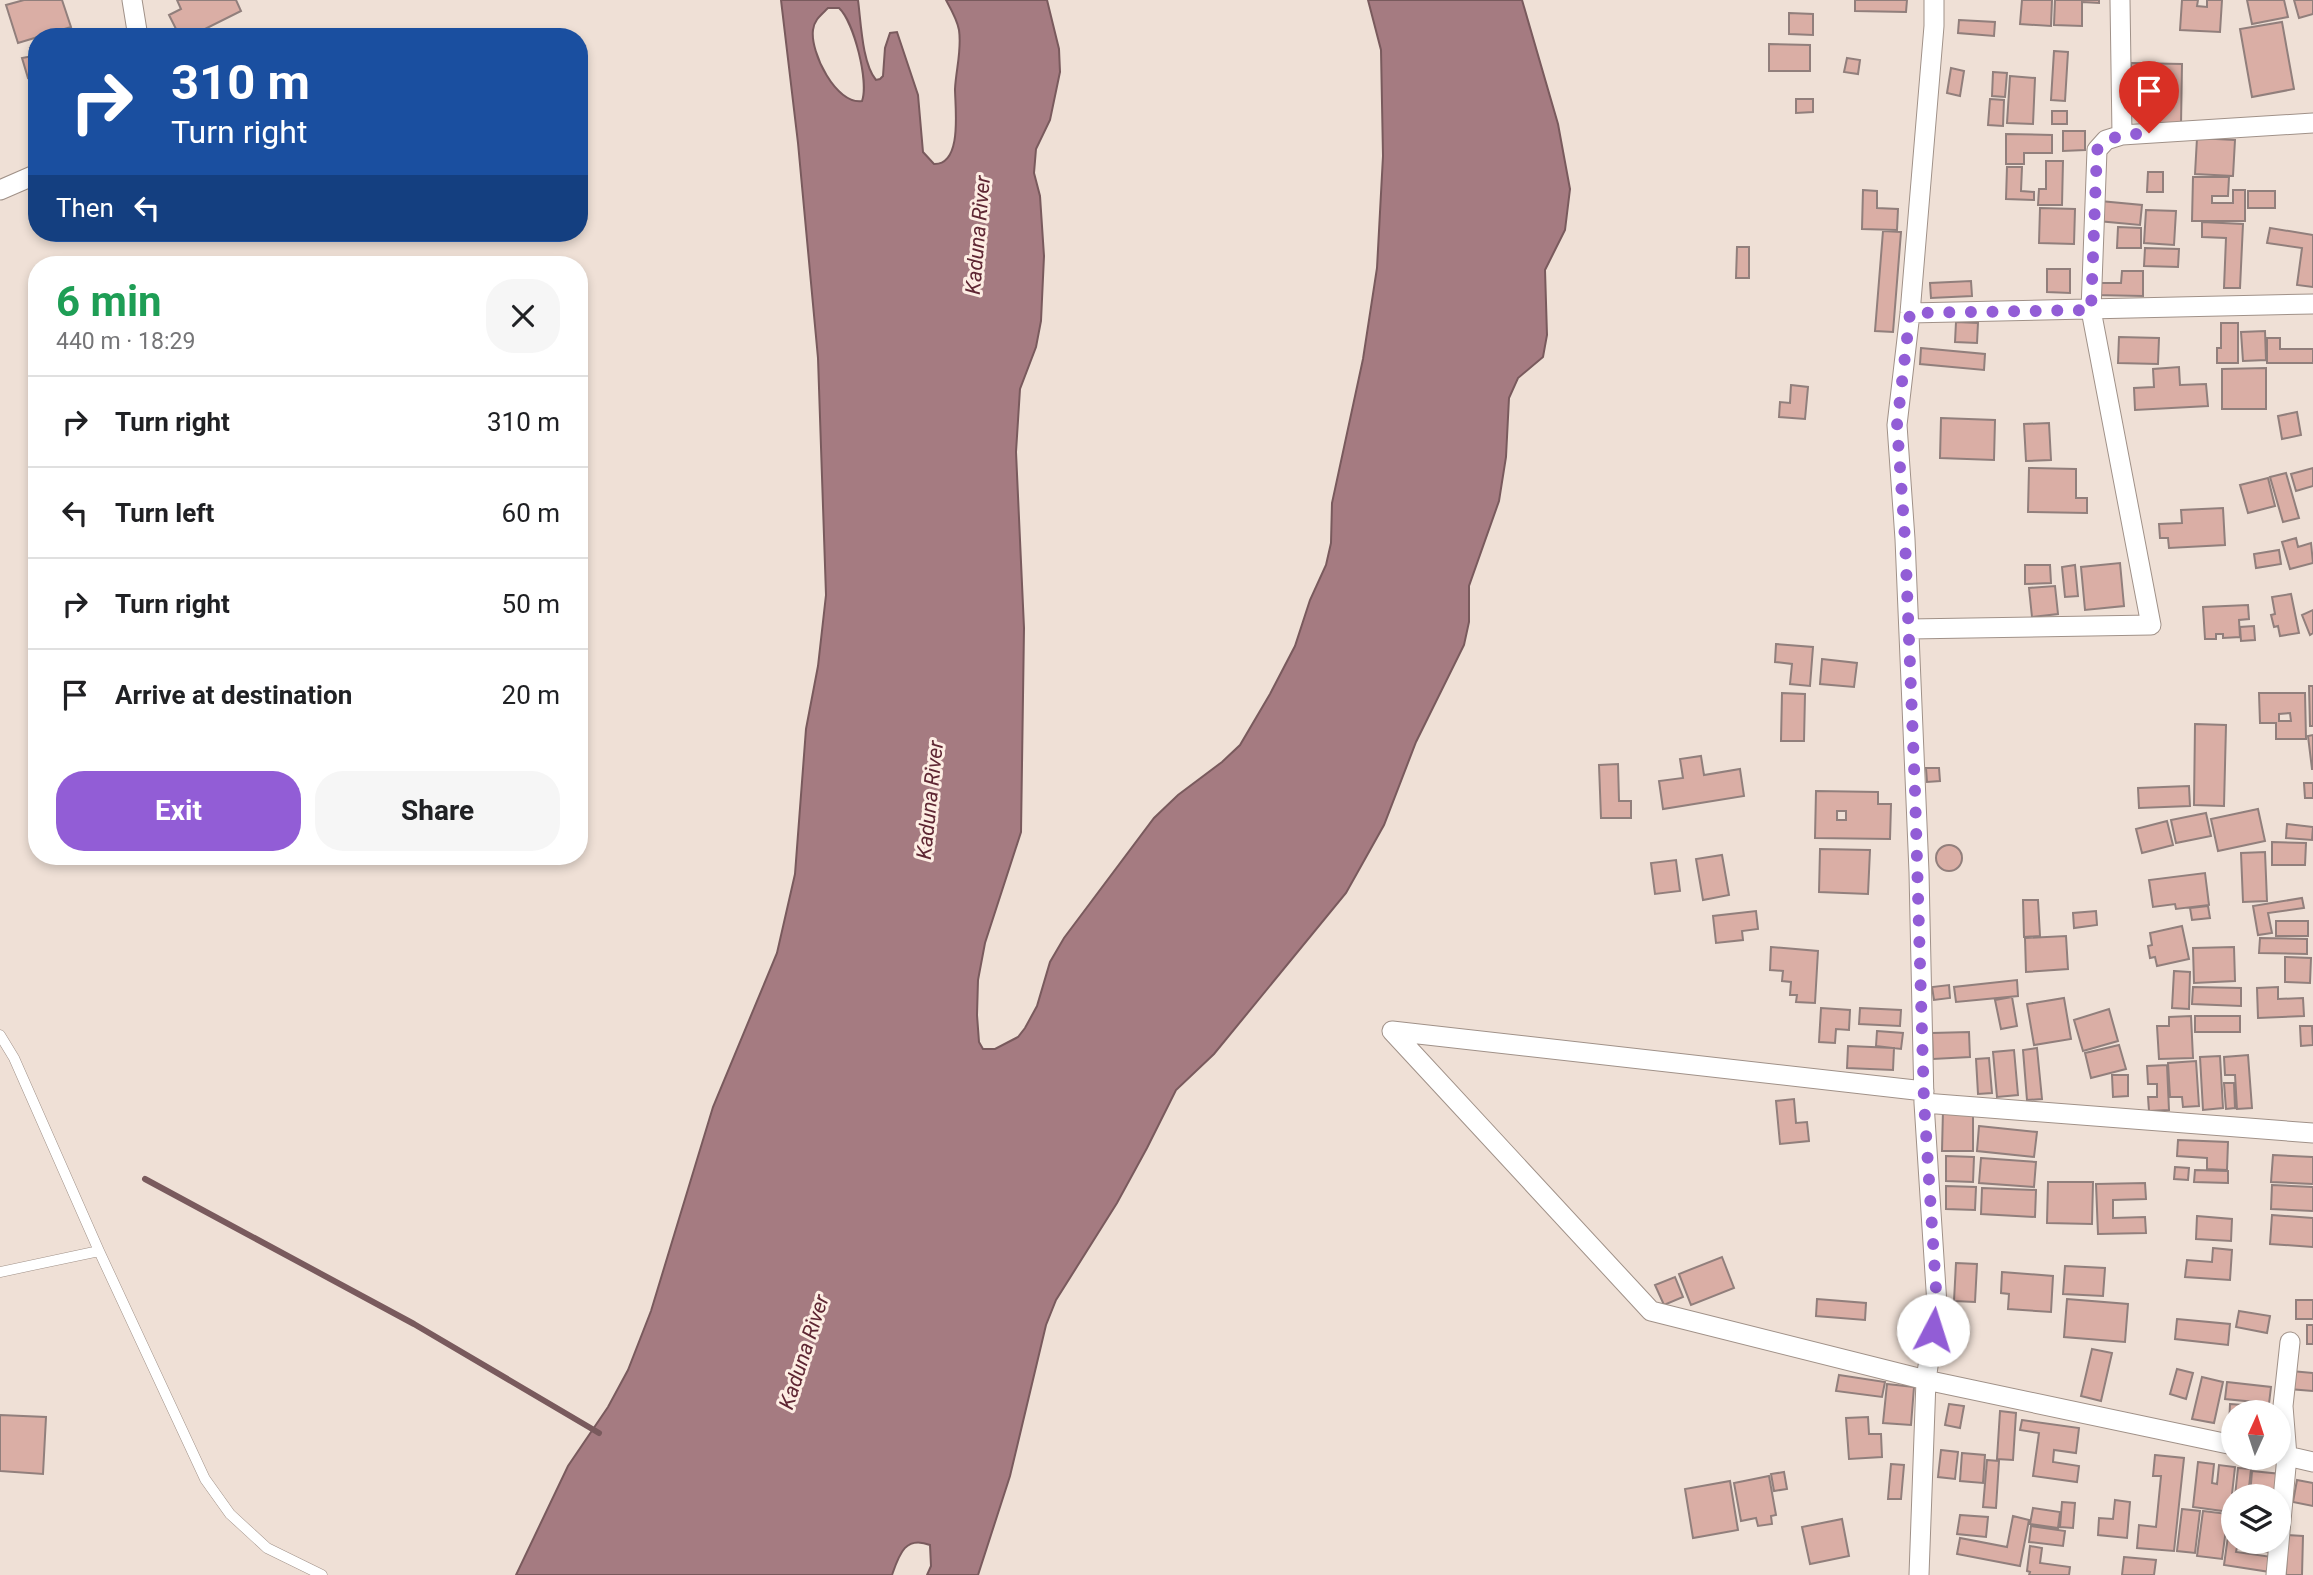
<!DOCTYPE html>
<html lang="en">
<head>
<meta charset="utf-8">
<style>
  body { margin:0; font-family:Roboto,sans-serif; background:#f6f6f6; color:#202124; height:100vh; display:flex; flex-direction:column; font-size:26px; white-space:nowrap }
  * { box-sizing:border-box; margin:0 }
  p { font-size:23px; color:#757577 }
  .icon { flex:none; width:38px; height:38px; fill:none; stroke:currentColor; stroke-width:2; stroke-linecap:round; stroke-linejoin:round }
  .map { position:relative; flex:1; overflow:hidden }
  .panel { position:absolute; left:28px; top:256px; width:560px; height:609px; display:flex; flex-direction:column; background:#fff; border-radius:28px; box-shadow:0 4px 10px #0003 }
  .panel>* { flex:none }
  .banner { position:absolute; left:28px; top:28px; width:560px; height:214px; border-radius:28px; box-shadow:0 4px 10px #0003; background:#1a4fa0; color:#fff; overflow:hidden }
  .needle { width:46px; rotate:3deg }
  .buttons { position:absolute; left:2221px; top:1400px; display:grid; gap:14px }
  .buttons a { display:grid; place-items:center; width:70px; height:70px; border-radius:50%; background:#fff; box-shadow:0 4px 10px #0003; font-size:35px }
  .pin { position:absolute; display:grid; place-items:center; width:60px; height:60px; color:#fff; margin:-72px -30px; border-radius:50% 50% 50% 0; rotate:-45deg; box-shadow:0 0 7px #0007 }
  .pin .icon { rotate:45deg }
  .me { position:absolute; width:77px; margin:-38px; rotate:5deg; stroke-linejoin:round; filter:drop-shadow(0 0 5px #0008) }
  .turn { display:flex; align-items:center; gap:24px; height:147px; padding:0 28px; font-size:32px }
  .turn .icon { width:91px; height:91px; stroke-width:2.5 }
  .turn b { display:block; font-size:49px; line-height:60px }
  .then { display:flex; align-items:center; height:66px; padding:0 28px; background:#0003; gap:14px; font-size:26px }
  .round { display:grid; place-items:center; flex:none; width:74px; height:74px; border-radius:28px; background:#f6f6f6 }
  .overview { display:flex; align-items:center; justify-content:space-between; height:119px; padding:0 28px }
  h1 { font-size:42px; font-weight:700; line-height:52px; color:#1e9e55 }
  .cta { display:flex; gap:14px; margin-top:auto; padding:14px 28px }
  .cta a { flex:1; height:80px; border-radius:28px; background:#925dd6; color:#fff; font-size:28px; font-weight:700; line-height:80px; text-align:center }
  .cta a+a { background:#f6f6f6; color:#202124 }
  ul { padding:0; list-style:none }
  li { display:flex; align-items:center; gap:21px; height:91px; padding:0 28px; border-top:2px solid #e0e0e0 }
  li div { flex:1 }
  li b { display:block; font-size:26px }
  li em { font-style:normal }
  .map>svg:first-child { display:block }
  .water { fill:#a57b81; stroke:#795a5d; stroke-width:2; fill-rule:evenodd }
  .lines { fill:none; stroke-linecap:round; stroke-linejoin:round }
  .stream { stroke:#795a5d; stroke-width:6 }
  .building { fill:#daaea5; stroke:#917f7c; stroke-width:2; fill-rule:evenodd }
  .service-casing { stroke:#a09188; stroke-width:11 }
  .minor-casing { stroke:#a09188; stroke-width:21 }
  .service { stroke:#fff; stroke-width:10 }
  .minor { stroke:#fff; stroke-width:19 }
  .route { stroke:#925dd6; stroke-width:12; stroke-dasharray:0 21.6 }
  .labels { text-anchor:middle; stroke-width:6; stroke-linejoin:round; paint-order:stroke }
  .water-label { font-size:21px; font-style:italic; fill:#5e2532; stroke:#fdede3 }
</style>
</head>
<body>
<div class="map">
<svg width="2313" height="1575" viewBox="0 0 2313 1575">
  <rect width="100%" height="100%" fill="#efe0d6"/>
  <!-- water -->
  <path class="water" d="M781,0H858C861,22 862,63 876,80L880,79L883,76L885,48L890,33L897,32L918,95L923,152L934,164C963,165 955,107 955,89C956,69 962,50 959,30C957,19 951,9 946,0H1047L1059,49L1060,72L1050,120L1036,149L1034,173L1040,196L1044,256L1041,321L1036,347L1020,389L1016,452L1024,628L1021,832L985,943L978,980L977,1015L979,1042L983,1049H995L1018,1037L1025,1028L1037,1006L1050,962L1064,938L1154,818L1178,795L1222,762L1240,745L1270,694L1295,646L1310,600L1326,565L1331,543L1332,503L1363,359L1377,268L1383,156L1381,50L1368,0H1522L1558,124L1570,189L1565,230L1545,270L1547,335L1543,357L1518,378L1509,398L1506,457L1499,501L1469,586V622L1464,645L1416,742L1384,825L1346,893L1214,1054L1176,1090L1147,1148L1117,1203L1056,1300L1046,1325L1010,1476L978,1575H927L931,1566L930,1545C905,1535 899,1555 892,1575H516L568,1466L608,1407L628,1370L651,1311L713,1107L777,953L795,874L806,729L818,666L826,595L818,358L798,143ZM828,8H839C854,22 869,82 862,101C836,105 810,52 813,30C814,20 821,15 828,8Z"/>
  <g class="lines">
    <!-- stream -->
    <path class="stream" d="M145,1179L414,1324L599,1433"/>
  </g>
  <!-- building -->
  <path class="building" d="M24,0H62L71,27L18,43L6,5Z
    M177,0H236L241,11L189,37H180L169,15L181,9Z
    M1855,0H1907L1906,12L1855,11Z
    M2022,0H2052L2051,26L2020,24Z
    M2055,0H2099V3L2082,2V26L2054,25Z
    M2182,0H2198L2197,6L2207,7V0H2222L2220,32L2180,30Z
    M2247,0H2284L2288,17L2252,24Z
    M2294,0H2313V14L2299,18Z
    M1789,13L1813,14V35L1789,34Z
    M1959,20L1995,22L1994,36L1958,33Z
    M2282,22L2294,89L2252,97L2240,29Z
    M1769,44L1810,45V71H1769Z
    M37,46V76L28,78L22,58L33,56L30,48Z
    M2054,51L2068,52L2065,101L2051,100Z
    M1847,58L1860,60L1858,74L1844,72Z
    M2131,63L2182,64L2181,126L2159,125L2160,87H2131Z
    M1951,68L1964,71L1960,96L1947,93Z
    M1993,72L2007,73L2005,97L1992,96Z
    M2010,76L2035,78L2033,124L2007,123Z
    M1796,99H1813V112L1796,113Z
    M1990,99L2004,100L2003,126L1988,125Z
    M2052,111H2067V124H2052Z
    M2063,131H2085V150L2063,151Z
    M2006,134L2052,135V153H2024V164H2006Z
    M2197,138L2235,140L2233,176L2195,174Z
    M2046,161H2063L2062,205H2038L2039,189H2046Z
    M2007,167H2022L2021,191L2034,192V200L2006,199Z
    M2148,172H2163V192H2147Z
    M2193,177H2229L2228,196H2212V203H2233V190H2245V221H2192Z
    M1863,190L1877,191V208L1898,209L1897,230L1862,229Z
    M2248,191H2275V208H2248Z
    M2100,201L2142,205L2140,225L2098,221Z
    M2040,208L2075,209L2074,244L2039,243Z
    M2146,210L2176,211L2174,245L2144,243Z
    M2202,222L2243,224L2240,288H2224L2226,238L2202,237Z
    M2118,227L2141,228V248H2117Z
    M2270,228L2313,235V287L2297,285L2302,248L2267,243Z
    M1883,231L1901,232L1893,332L1875,331Z
    M1737,247H1749V278H1736Z
    M2145,248L2179,249L2178,267L2144,266Z
    M2047,269H2070V293L2047,292Z
    M2122,271H2143V296L2094,295L2095,283H2121Z
    M1971,281L1972,296L1931,298L1930,283Z
    M1956,322L1978,323L1977,343L1955,342Z
    M2221,323H2238V363H2217V348H2221Z
    M2265,331L2266,360L2243,361L2241,332Z
    M2119,337L2159,338L2158,364L2118,363Z
    M2267,338H2280V349H2313V363H2267Z
    M1921,348L1985,354L1984,370L1920,364Z
    M2179,367L2180,385L2206,384L2208,406L2135,410L2134,388L2154,387L2153,369Z
    M2266,368V409H2222V369Z
    M1791,385L1808,387L1805,419L1779,417L1780,402L1790,403Z
    M2297,412L2301,435L2282,439L2278,416Z
    M1941,418L1995,420L1994,460L1940,458Z
    M2049,423L2051,460L2026,461L2024,424Z
    M2029,468L2076,469V498H2087V513L2028,512Z
    M2313,468V486L2296,491L2291,474Z
    M2286,473L2299,518L2283,522L2270,477Z
    M2268,478L2275,506L2248,513L2240,485Z
    M2223,508L2225,545L2169,548L2168,538H2160L2159,524L2182,523L2181,510Z
    M2296,538L2298,547L2311,543L2313,563L2290,569L2282,542Z
    M2279,550L2281,564L2256,568L2254,554Z
    M2120,563L2124,606L2085,610L2081,567Z
    M2025,565H2050L2051,583L2025,584Z
    M2075,565L2078,596L2065,597L2062,567Z
    M2055,586L2058,614L2032,617L2029,588Z
    M2291,594L2299,633L2280,636L2278,626L2274,627L2271,615L2275,614L2272,597Z
    M2248,605L2249,619L2239,620L2240,637L2223,638V634H2216V639H2205L2203,607Z
    M2313,610V633L2310,635L2302,615Z
    M2254,626L2255,640L2241,641L2240,627Z
    M1776,644L1813,647L1810,686L1790,684L1792,664L1775,662Z
    M1822,659L1857,663L1854,687L1820,684Z
    M2309,686H2313V726H2310Z
    M1782,693L1805,694L1804,741H1781Z
    M2259,693H2305L2306,739H2276V723H2260ZM2290,713L2291,721H2279V714Z
    M2195,724L2226,725L2224,806L2194,805Z
    M2313,735V769H2312L2308,736Z
    M1701,756L1704,775L1740,769L1744,796L1663,809L1659,781L1683,778L1680,759Z
    M1618,764L1619,801H1631V818H1601L1599,765Z
    M1926,768H1939L1940,781L1927,782Z
    M2304,783H2313V798H2305Z
    M2189,786L2190,806L2139,808L2138,788Z
    M1816,791L1878,792V804H1891L1890,839L1815,838ZM1837,811H1846V820H1837Z
    M2258,809L2265,841L2218,851L2211,819Z
    M2206,813L2211,836L2176,843L2171,820Z
    M2167,821L2173,845L2142,853L2136,829Z
    M2287,824L2313,827L2312,840L2286,838Z
    M2272,842L2306,843L2305,865H2272Z
    M1936 858a13 13 0 1 1 26 0a13 13 0 1 1-26 0Z
    M1820,849L1870,850L1868,894L1819,892Z
    M2265,852L2267,901L2243,902L2241,853Z
    M1722,855L1729,895L1703,900L1696,859Z
    M1676,860L1680,891L1655,894L1651,863Z
    M2205,873L2209,905L2176,909L2175,904L2153,907L2149,880Z
    M2302,898L2304,908L2268,913L2272,933L2258,935L2253,906Z
    M2023,900H2038L2040,936L2024,937Z
    M2208,906L2210,918L2192,920L2190,908Z
    M1756,911L1758,929L1742,931L1743,940L1716,943L1713,916Z
    M2096,911L2097,925L2074,928L2073,913Z
    M2276,921H2308V936H2276Z
    M2182,926L2189,959L2157,966L2155,957L2150,958L2148,946L2152,945L2150,933Z
    M2066,936L2068,969L2026,972L2025,938Z
    M2260,938L2307,939V954L2259,953Z
    M1771,947L1818,951L1815,1003L1796,1002L1797,995H1790L1791,982L1782,981L1783,971L1770,970Z
    M2234,947L2235,981L2194,983L2193,948Z
    M2285,957L2311,958L2310,983L2285,982Z
    M2174,971L2190,972L2189,1009L2172,1008Z
    M2017,980L2018,996L1956,1002L1954,987Z
    M1949,985L1950,998L1934,1000L1932,987Z
    M2193,987L2241,988V1006L2192,1004Z
    M2278,987V999L2303,998L2304,1016L2258,1018L2257,988Z
    M2012,997L2017,1026L2001,1029L1995,1000Z
    M2064,998L2071,1039L2034,1045L2027,1004Z
    M1821,1008L1850,1010L1849,1030L1836,1029L1835,1043L1819,1042Z
    M1860,1008L1901,1010L1900,1026L1859,1024Z
    M2109,1009L2118,1041L2083,1051L2074,1020Z
    M2191,1016L2193,1058L2159,1059L2157,1026H2169V1017Z
    M2195,1016H2240V1032H2195Z
    M2300,1026H2312L2313,1045L2301,1046Z
    M1877,1031L1903,1033L1901,1049L1876,1046Z
    M1969,1032L1970,1057L1933,1059L1932,1033Z
    M2119,1045L2126,1069L2091,1078L2085,1053Z
    M1848,1046L1894,1048L1893,1070L1847,1068Z
    M2037,1048L2042,1099L2027,1100L2023,1050Z
    M2014,1050L2018,1095L1997,1097L1993,1052Z
    M2248,1055L2252,1108L2237,1109L2235,1075H2225L2224,1057Z
    M2220,1056L2223,1108L2203,1110L2200,1057Z
    M1989,1058L1992,1093L1978,1094L1976,1059Z
    M2196,1061L2199,1106L2183,1107L2182,1097H2170L2168,1063Z
    M2167,1065L2169,1110L2149,1111L2148,1097H2157V1084H2148L2147,1066Z
    M2112,1075H2128V1096L2113,1097Z
    M2224,1083H2234L2235,1108L2226,1109Z
    M1794,1099L1796,1123L1807,1122L1809,1141L1780,1144L1776,1101Z
    M1943,1110L1973,1111V1151H1942Z
    M1979,1126L2037,1132L2034,1157L1977,1151Z
    M2178,1140L2228,1142L2227,1170L2207,1169V1158L2177,1156Z
    M2273,1155L2313,1157V1184L2271,1182Z
    M1946,1156L1974,1157L1973,1182L1946,1181Z
    M1981,1158L2036,1162L2034,1187L1979,1183Z
    M2175,1167L2189,1168L2188,1180L2174,1179Z
    M2195,1170L2228,1171V1183L2194,1182Z
    M2048,1182H2093L2092,1224L2047,1223Z
    M2145,1183L2146,1199L2113,1200V1218L2145,1217L2146,1233L2098,1234L2096,1184Z
    M2272,1185L2313,1187V1211L2271,1209Z
    M1946,1186L1976,1187L1975,1210L1946,1209Z
    M1982,1188L2036,1190L2035,1217L1981,1214Z
    M2272,1215L2313,1218V1247L2270,1244Z
    M2197,1216L2232,1219L2231,1241L2196,1239Z
    M2213,1248L2232,1250L2230,1280L2185,1277L2187,1260L2212,1262Z
    M1722,1257L1734,1288L1691,1305L1679,1274Z
    M1956,1263L1977,1264L1975,1302L1954,1301Z
    M2065,1266L2105,1268L2103,1296L2063,1294Z
    M2002,1272L2053,1276L2051,1312L2008,1309L2009,1294L2001,1293Z
    M1675,1277L1683,1297L1664,1305L1655,1285Z
    M1817,1299L1866,1303L1865,1320L1816,1316Z
    M2067,1299L2128,1304L2125,1342L2064,1337Z
    M2296,1300H2313V1319H2296Z
    M2239,1311L2270,1316L2267,1333L2236,1327Z
    M2177,1319L2230,1324L2228,1345L2175,1339Z
    M2307,1325H2313V1344H2307Z
    M2092,1349L2112,1353L2101,1401L2081,1396Z
    M2177,1369L2193,1373L2186,1399L2170,1394Z
    M2291,1371L2313,1373V1391L2289,1389Z
    M1839,1375L1885,1382L1882,1397L1836,1391Z
    M2202,1377L2223,1382L2214,1423L2192,1419Z
    M2227,1382L2271,1387L2268,1412H2254L2255,1402L2225,1399Z
    M1887,1384L1914,1387L1911,1425L1883,1423Z
    M1949,1404L1964,1406L1960,1428L1945,1425Z
    M2230,1404L2243,1405V1412H2233V1427H2229Z
    M2000,1411L2016,1413L2013,1460L1997,1459Z
    M0,1415L46,1417L43,1474L0,1471Z
    M1868,1417L1869,1434H1881L1882,1457L1849,1459L1846,1418Z
    M2022,1420L2079,1428L2076,1453L2054,1450L2053,1462L2079,1466L2077,1482L2033,1476L2039,1433L2020,1430Z
    M1941,1450L1958,1452L1955,1479L1938,1477Z
    M1962,1453L1985,1455L1983,1483L1960,1481Z
    M2155,1455L2184,1458L2174,1551L2137,1548L2139,1525L2156,1527L2161,1476H2153Z
    M1987,1460L1999,1461L1996,1508L1983,1507Z
    M2198,1462L2214,1464L2212,1483L2217,1484L2219,1465L2235,1467L2230,1512L2193,1507Z
    M1891,1464L1904,1465L1901,1499H1888Z
    M2238,1468L2251,1469L2248,1496H2235Z
    M2252,1471L2281,1474L2278,1496H2250Z
    M1784,1472L1787,1489L1774,1491L1771,1474Z
    M1769,1476L1776,1515L1771,1516L1772,1524L1758,1526L1756,1518L1741,1521L1734,1483Z
    M2297,1480L2313,1483V1506L2293,1502Z
    M1730,1481L1738,1530L1693,1538L1685,1489Z
    M2115,1500L2130,1502L2127,1538L2098,1535L2099,1518L2113,1519Z
    M2062,1502L2075,1503L2073,1528L2060,1527Z
    M2033,1508L2060,1512L2058,1528L2030,1524Z
    M2182,1509L2200,1511L2195,1553L2177,1551Z
    M2203,1511L2228,1514L2222,1559L2197,1556Z
    M1960,1515L1988,1517L1986,1537L1957,1534Z
    M2013,1516L2029,1520L2020,1566L1957,1554L1960,1538L2007,1547Z
    M1842,1519L1849,1556L1810,1564L1802,1527Z
    M2031,1526L2065,1531L2063,1546L2029,1542Z
    M2229,1529H2233V1542H2272L2270,1552L2237,1547L2236,1552L2272,1557L2270,1572L2224,1565Z
    M2287,1535L2303,1536L2302,1575H2286Z
    M2030,1546L2042,1548L2040,1563L2070,1567L2069,1575H2029L2030,1572L2027,1571Z
    M2124,1557L2156,1560L2154,1575H2122Z"/>
  <g class="lines">
    <!-- service casing -->
    <g class="service-casing">
      <path id="service" d="M0,1035L14,1058L99,1251L205,1479L230,1514L267,1548L322,1575
        M0,1272L99,1251"/>
    </g>
    <!-- minor casing -->
    <g class="minor-casing">
      <path id="minor" d="M132,0L138,37
        M2120,0L2122,135
        M0,190L37,174
        M1910,313L2313,304
        M1909,629L2151,625L2091,310L2097,150L2106,140L2122,135L2313,123
        M1924,1091L1392,1031L1651,1311L1926,1380L2233,1445
        M1924,1103L2313,1133
        M2278,1454L2313,1462
        M1919,1575L1926,1380L1937,1305L1924,1103L1919,872L1905,539L1897,425L1910,313L1934,26V0
        M2276,1575L2287,1456L2283,1406L2290,1342"/>
    </g>
    <!-- service -->
    <use href="#service" class="service"/>
    <!-- minor -->
    <use href="#minor" class="minor"/>
  </g>
  <g class="lines">
    <!-- route -->
    <path class="route" d="M1933,1330L1937,1305L1924,1102L1915,791L1905,539L1897,425L1910,313L2091,310L2097,150C2112,133 2127,135 2149,133"/>
  </g>
  <g class="labels">
    <!-- water labels -->
    <g class="water-label">
      <text transform="translate(978 235) rotate(-85)" y="7">Kaduna River</text>
      <text transform="translate(930 800) rotate(-84)" y="7">Kaduna River</text>
      <text transform="translate(804 1352) rotate(-72)" y="7">Kaduna River</text>
    </g>
  </g>
</svg>
<div class="buttons">
<a><svg class="needle" viewBox="-14 -14 28 28"><path d="M0-13l5 13h-10z" fill="#e53935"/><path d="M0 13l5-13h-10z" fill="#757577"/></svg></a>
<a><svg class="icon" aria-label="layers" viewBox="0 0 24 24"><path d="M12 4l9 5-9 5-9-5zM3 14l9 5 9-5"/></svg></a>
</div>
<div class="pin" style="left:2149px;top:133px;background:#d93025"><svg class="icon" aria-label="arrive" viewBox="0 0 24 24"><path d="M6 21V4h12l-3 4 3 4H6"/></svg></div>
<svg class="me" style="left:1933px;top:1330px" viewBox="-20 -20 40 40"><circle r="19" fill="#fff"/><path d="M0-13L10 11 0 6-10 11z" fill="#925dd6"/></svg>
<div class="banner">
<div class="turn"><svg class="icon" aria-label="right" viewBox="0 0 24 24"><path d="M7 20v-9h11M14 6l5 5-5 5"/></svg><div><b>310 m</b>Turn right</div></div>
<div class="then">Then<svg class="icon" aria-label="left" viewBox="0 0 24 24"><path d="M17 20v-9H6M10 6l-5 5 5 5"/></svg></div>
</div>
<section class="panel">
<div class="overview"><div><h1>6 min</h1><p>440 m · 18:29</p></div><a class="round"><svg class="icon" aria-label="close" viewBox="0 0 24 24"><path d="M6 6l12 12M18 6L6 18"/></svg></a></div>
<ul>
<li><svg class="icon" aria-label="right" viewBox="0 0 24 24"><path d="M7 20v-9h11M14 6l5 5-5 5"/></svg><div><b>Turn right</b></div><em>310 m</em></li>
<li><svg class="icon" aria-label="left" viewBox="0 0 24 24"><path d="M17 20v-9H6M10 6l-5 5 5 5"/></svg><div><b>Turn left</b></div><em>60 m</em></li>
<li><svg class="icon" aria-label="right" viewBox="0 0 24 24"><path d="M7 20v-9h11M14 6l5 5-5 5"/></svg><div><b>Turn right</b></div><em>50 m</em></li>
<li><svg class="icon" aria-label="arrive" viewBox="0 0 24 24"><path d="M6 21V4h12l-3 4 3 4H6"/></svg><div><b>Arrive at destination</b></div><em>20 m</em></li>
</ul>
<div class="cta"><a>Exit</a><a>Share</a></div>
</section>
</div>
</body>
</html>
